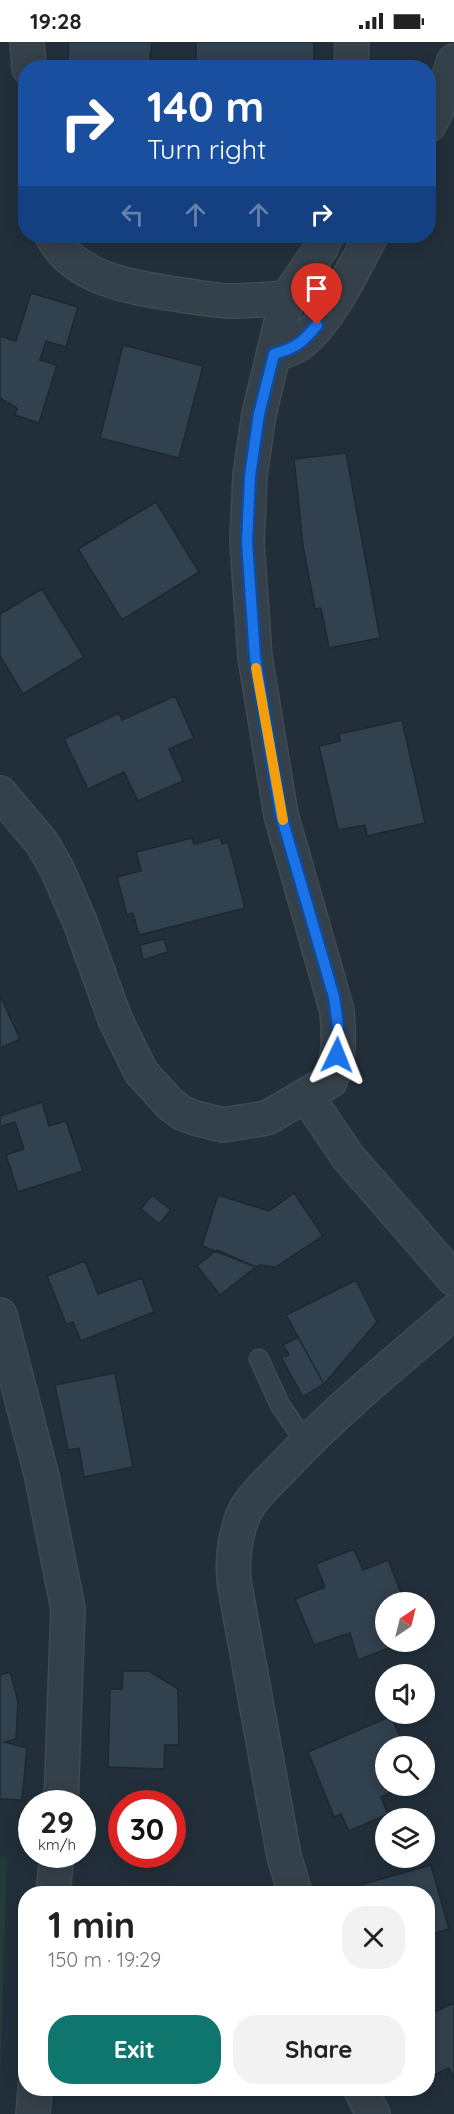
<!DOCTYPE html>
<html lang="en">
<head>
<meta charset="utf-8">
<style>
  body { margin:0; font-family:Quicksand,sans-serif; background:#f2f2f2; color:#222; height:100vh; display:flex; flex-direction:column; font-size:22px; white-space:nowrap }
  * { box-sizing:border-box; margin:0 }
  p { font-size:20px; color:#767676 }
  .icon { flex:none; width:33px; height:33px; fill:none; stroke:currentColor; stroke-width:2; stroke-linecap:round; stroke-linejoin:round }
  .map { position:relative; flex:1; overflow:hidden }
  .details { position:absolute; left:18px; top:1844px; width:417px; height:210px; display:flex; flex-direction:column; background:#fff; border-radius:24px; box-shadow:0 3px 15px #0003 }
  .details>* { flex:none }
  .top-card { position:absolute; left:18px; top:18px; width:418px; height:183px; border-radius:24px; box-shadow:0 3px 15px #0003; background:#1a4fa0; color:#fff; overflow:hidden }
  .needle { width:39px; rotate:35deg }
  .tools { position:absolute; left:375px; top:1550px; display:grid; gap:12px }
  .tools a { display:grid; place-items:center; width:60px; height:60px; border-radius:50%; background:#fff; box-shadow:0 3px 15px #0003; font-size:30px }
  .speed { position:absolute; left:18px; top:1748px; display:flex; gap:12px; font-size:30px; font-weight:700; text-align:center }
  .speed>* { display:grid; place-content:center; width:78px; height:78px; border-radius:50%; background:#fff; box-shadow:0 3px 15px #0003; line-height:1 }
  .speed small { font-size:15px; font-weight:400 }
  .speed .limit { border:9px solid #d22; background:#fff; color:#111 }
  .pin { position:absolute; display:grid; place-items:center; width:51px; height:51px; color:#fff; margin:-62px -26px; border-radius:50% 50% 50% 0; rotate:-45deg; box-shadow:0 0 6px #0007 }
  .pin .icon { rotate:45deg }
  .me { position:absolute; width:66px; margin:-33px; rotate:2deg; stroke-linejoin:round; filter:drop-shadow(0 0 4px #0008) }
  .turn { display:flex; align-items:center; gap:21px; height:126px; padding:0 30px; font-size:27px }
  .turn .icon { width:78px; height:78px; stroke-width:2.5 }
  .turn b { display:block; font-size:42px; line-height:51px }
  .lanes { display:flex; align-items:center; height:57px; padding:0 30px; background:#0003; justify-content:center; gap:30px; direction:ltr }
  .lanes .off { opacity:.35 }
  .round { display:grid; place-items:center; flex:none; width:63px; height:63px; border-radius:24px; background:#f2f2f2 }
  .overview { display:flex; align-items:center; justify-content:space-between; height:102px; padding:0 30px }
  h1 { font-size:36px; font-weight:700; line-height:45px }
  .primary-button { display:flex; gap:12px; margin-top:auto; padding:12px 30px }
  .primary-button a { flex:1; height:69px; border-radius:24px; background:#0f766e; color:#fff; font-size:24px; font-weight:700; line-height:69px; text-align:center }
  .primary-button a+a { background:#f2f2f2; color:#222 }
  .status { display:flex; justify-content:space-between; align-items:center; height:42px; padding:0 30px; background:#fff; direction:ltr }
  .status svg { height:16px; fill:currentColor }
  .map>svg:first-child { display:block }
  .green { fill:#243b3a }
  .building { fill:#31414e; stroke:#1d2831; stroke-width:1.5 }
  .lines { fill:none; stroke-linecap:round; stroke-linejoin:round }
  .service-casing { stroke:#3f4a53; stroke-width:21 }
  .minor-casing { stroke:#3f4a53; stroke-width:36 }
  .service { stroke:#35414a; stroke-width:18 }
  .minor { stroke:#35414a; stroke-width:33 }
  .route-casing { stroke:#114b97; stroke-width:15 }
  .route { stroke:#1a73e8; stroke-width:10 }
  .slow { stroke:#f59e0b; stroke-width:10 }
</style>
</head>
<body>
<div class="status"><b>19:28</b><svg viewBox="0 0 49 12"><path d="M0 12V9h3v3zM5 12V6h3v6zM10 12V3h3v9zM15 12V0h3v12zM26 1h20v11H26zM47 4h2v5h-2z"/></svg></div>
<div class="map">
<svg width="454" height="2072" viewBox="0 0 454 2072">
  <rect width="100%" height="100%" fill="#222f3a"/>
  <!-- green -->
  <path class="green" d="M0,1815H7L0,2037Z"/>
  <!-- building -->
  <path class="building" d="M69,0H152L149,26H67Z
    M196,0H314V26H196Z
    M31,251L78,265L66,305L46,299L40,318L57,323L39,381L15,373L17,366L0,356V294L16,299Z
    M123,303L203,324L179,416L100,396Z
    M346,411L380,596L329,606L321,566L315,567L303,504L294,417Z
    M156,460L199,530L122,578L78,507Z
    M42,547L84,615L23,652L0,614V572Z
    M175,654L194,696L169,707L183,739L138,759L124,730L88,747L64,697L119,671L122,678Z
    M402,678L425,781L367,794L365,783L338,788L319,704L340,699L339,692Z
    M221,795L222,802L228,800L245,866L139,893L133,871L127,873L117,835L141,829L136,810L192,796L194,802Z
    M164,897L168,910L143,918L140,903Z
    M0,953L20,997L0,1006Z
    M42,1060L49,1084L66,1079L83,1129L18,1150L6,1113L24,1107L15,1080L0,1085V1074Z
    M294,1151L323,1194L276,1225L260,1223L256,1225L202,1204L218,1153L269,1169Z
    M152,1153L171,1168L159,1182L141,1167Z
    M217,1208L256,1225L220,1253L197,1224Z
    M85,1219L98,1252L142,1236L154,1270L81,1299L73,1280L66,1282L47,1234Z
    M356,1238L377,1280L324,1342L286,1273Z
    M298,1295L324,1342L303,1355L281,1315L289,1313L283,1303Z
    M115,1331L133,1425L84,1435L79,1406L68,1408L55,1343Z
    M354,1507L363,1528L388,1518L405,1560H386V1599L404,1600L358,1618L350,1591L314,1603L295,1557L325,1545L316,1522Z
    M123,1629H149L178,1647L179,1703H165L164,1727L108,1725L110,1647H122Z
    M10,1630L18,1659L16,1697L5,1700L27,1706L22,1758L0,1757V1633Z
    M391,1674L404,1704H386V1743H408L381,1755L388,1772L349,1789L341,1772L334,1775L308,1710Z
    M431,1823L449,1887L428,1893V1851H366L363,1842Z
    M454,1961V2036L449,2026L428,2036V1973Z
    M67,2046H126L123,2052L67,2048Z"/>
  <g class="lines">
    <!-- service casing -->
    <g class="service-casing">
      <path id="service" d="M259,1317L280,1363L306,1401"/>
    </g>
    <!-- minor casing -->
    <g class="minor-casing">
      <path id="minor" d="M27,0L29,26
        M351,26L352,0
        M429,83L435,72L454,19
        M52,194C76,239 136,246 181,253C198,255 215,259 232,259C250,259 269,257 287,256
        M274,312C284,309 295,306 303,299C332,274 353,227 371,194
        M0,751L42,801L57,827L80,880L115,977L141,1030L170,1062L182,1071L195,1076L223,1083L267,1076L330,1039C340,1016 339,993 337,969L281,773L255,615L247,500L250,434L259,372L287,256L321,206L326,194
        M306,1053L348,1115L454,1237
        M0,1273L42,1435L68,1567L61,1761
        M53,1851L57,1812
        M295,1851L284,1814L235,1545C231,1521 235,1482 250,1461C260,1447 275,1434 287,1421C339,1366 397,1319 454,1270
        M360,2046L373,2072
        M33,2072L35,2046"/>
    </g>
    <!-- service -->
    <use href="#service" class="service"/>
    <!-- minor -->
    <use href="#minor" class="minor"/>
  </g>
  <g class="lines">
    <!-- route casing -->
    <g class="route-casing">
      <path id="route" d="M317,283C303,300 296,306 274,312L259,372L250,434L247,500L255,615L281,773L334,955L338,984L337,1013"/>
    </g>
    <!-- route -->
    <use href="#route" class="route"/>
    <!-- slow -->
    <path class="slow" d="M256,626L283,778"/>
  </g>
</svg>
<div class="tools">
<a><svg class="needle" viewBox="-14 -14 28 28"><path d="M0-13l5 13h-10z" fill="#e53935"/><path d="M0 13l5-13h-10z" fill="#767676"/></svg></a>
<a><svg class="icon" aria-label="sound" viewBox="0 0 24 24"><path d="M4 9h4l5-4v14l-5-4H4zM17 9q2 3 0 6"/></svg></a>
<a><svg class="icon" aria-label="search" viewBox="0 0 24 24"><circle cx="10" cy="10" r="6"/><path d="M15 15l6 6"/></svg></a>
<a><svg class="icon" aria-label="layers" viewBox="0 0 24 24"><path d="M12 4l9 5-9 5-9-5zM3 14l9 5 9-5"/></svg></a>
</div>
<div class="speed"><div>29<small>km/h</small></div><div class="limit">30</div></div>
<div class="pin" style="left:317px;top:283px;background:#d93025"><svg class="icon" aria-label="arrive" viewBox="0 0 24 24"><path d="M6 21V4h12l-3 4 3 4H6"/></svg></div>
<svg class="me" style="left:337px;top:1013px" viewBox="-20 -20 40 40"><path d="M0-17L14 15 0 8-14 15z" fill="#1a73e8" stroke="#fff" stroke-width="4"/></svg>
<div class="top-card">
<div class="turn"><svg class="icon" aria-label="right" viewBox="0 0 24 24"><path d="M7 20v-9h11M14 6l5 5-5 5"/></svg><div><b>140 m</b>Turn right</div></div>
<div class="lanes"><svg class="icon off" aria-label="left" viewBox="0 0 24 24"><path d="M17 20v-9H6M10 6l-5 5 5 5"/></svg><svg class="icon off" aria-label="ahead" viewBox="0 0 24 24"><path d="M12 20V5M6 11l6-6 6 6"/></svg><svg class="icon off" aria-label="ahead" viewBox="0 0 24 24"><path d="M12 20V5M6 11l6-6 6 6"/></svg><svg class="icon" aria-label="right" viewBox="0 0 24 24"><path d="M7 20v-9h11M14 6l5 5-5 5"/></svg></div>
</div>
<section class="details">
<div class="overview"><div><h1>1 min</h1><p>150 m · 19:29</p></div><a class="round"><svg class="icon" aria-label="close" viewBox="0 0 24 24"><path d="M6 6l12 12M18 6L6 18"/></svg></a></div>
<div class="primary-button"><a>Exit</a><a>Share</a></div>
</section>
</div>
</body>
</html>
